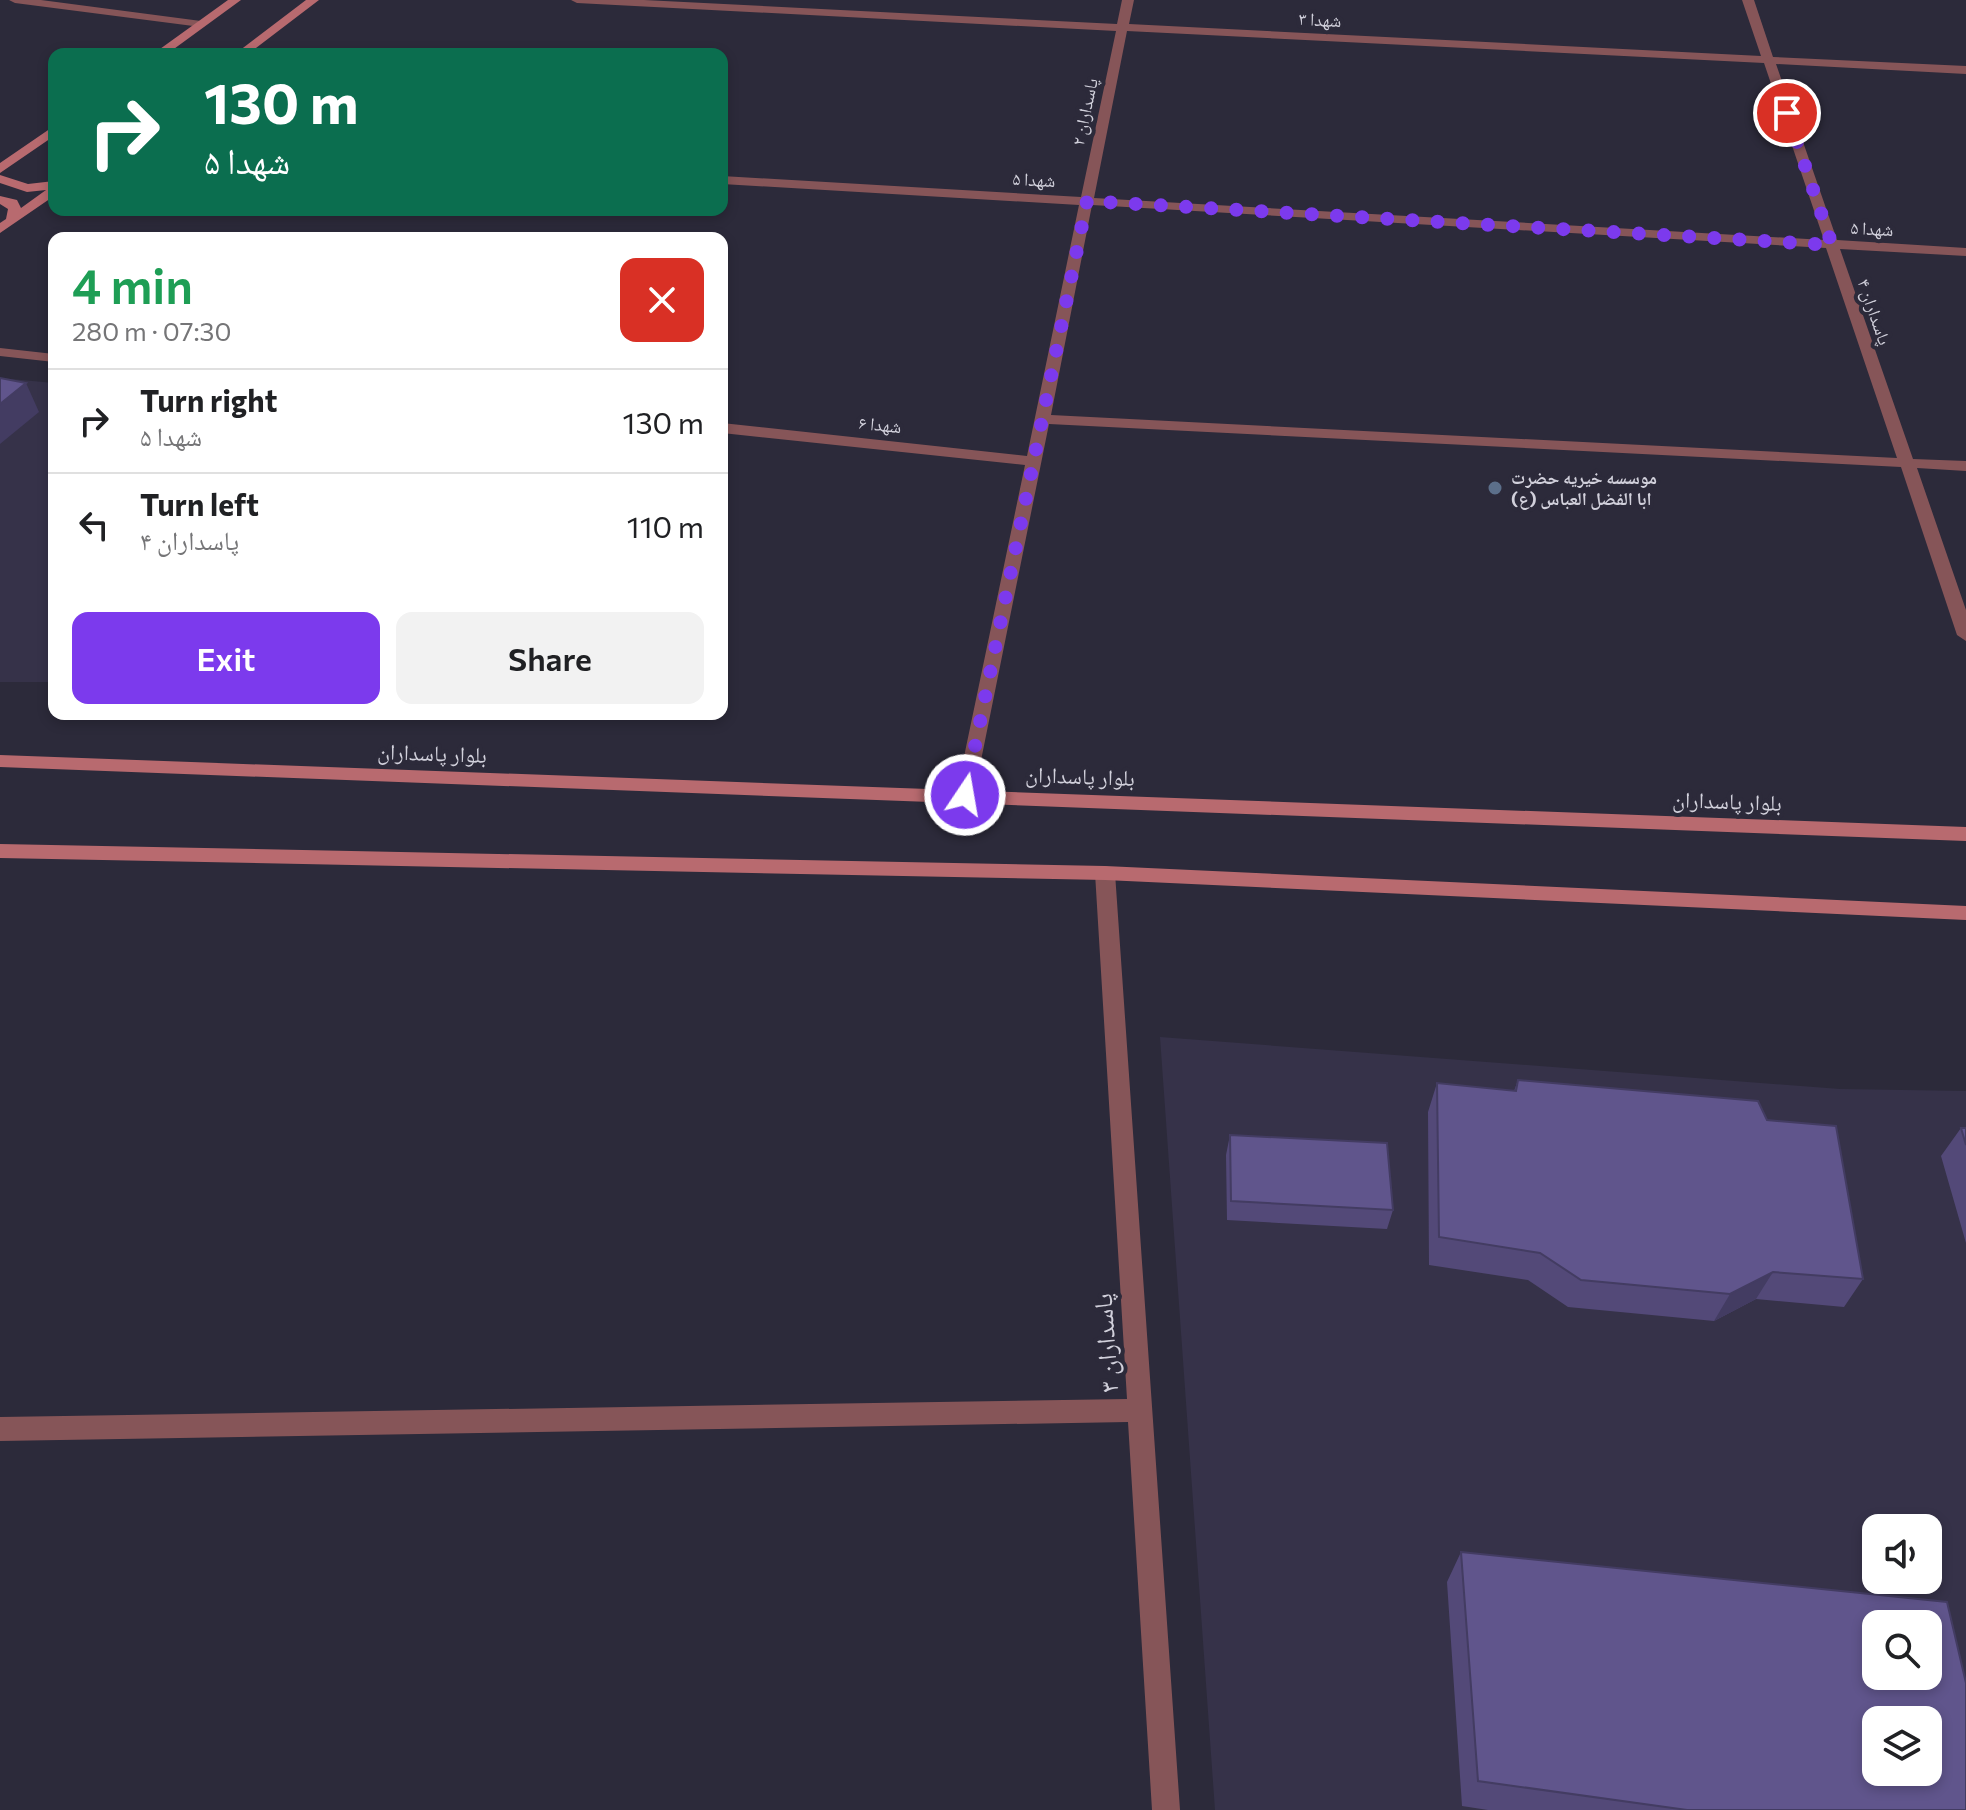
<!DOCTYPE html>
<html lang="en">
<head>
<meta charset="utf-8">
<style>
  body { margin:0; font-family:Commissioner,"Noto Naskh Arabic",sans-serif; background:#f2f2f2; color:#202124; height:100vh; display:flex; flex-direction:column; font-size:30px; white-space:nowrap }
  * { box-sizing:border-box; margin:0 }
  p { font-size:26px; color:#757577 }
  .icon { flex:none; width:44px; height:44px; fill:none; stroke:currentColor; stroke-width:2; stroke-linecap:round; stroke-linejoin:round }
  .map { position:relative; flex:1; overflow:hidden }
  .sheet { position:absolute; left:48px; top:232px; width:680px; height:488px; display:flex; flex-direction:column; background:#fff; border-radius:16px; box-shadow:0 4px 12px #0003 }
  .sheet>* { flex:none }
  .banner { position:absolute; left:48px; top:48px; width:680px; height:168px; border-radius:16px; box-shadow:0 4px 12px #0003; background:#0b6e4f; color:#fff; overflow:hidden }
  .buttons { position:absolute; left:1862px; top:1514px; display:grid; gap:16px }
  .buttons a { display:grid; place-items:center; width:80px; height:80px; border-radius:16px; background:#fff; box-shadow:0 4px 12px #0003; font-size:40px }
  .pin { position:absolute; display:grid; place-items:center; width:68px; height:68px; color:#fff; margin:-34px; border:4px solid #fff; border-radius:50%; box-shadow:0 2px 8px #0007 }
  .me { position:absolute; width:88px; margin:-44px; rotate:12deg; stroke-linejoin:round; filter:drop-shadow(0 0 6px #0008) }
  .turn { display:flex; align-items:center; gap:28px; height:168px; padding:0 24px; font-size:36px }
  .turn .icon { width:104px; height:104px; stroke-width:2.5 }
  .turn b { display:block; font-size:56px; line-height:68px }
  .round { display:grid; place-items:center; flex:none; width:84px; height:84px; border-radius:16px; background:#f2f2f2 }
  .headline { display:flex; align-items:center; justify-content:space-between; height:136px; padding:0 24px }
  h1 { font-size:48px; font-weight:600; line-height:60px; color:#1e9e55 }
  .button { display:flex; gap:16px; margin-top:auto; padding:16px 24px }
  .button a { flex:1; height:92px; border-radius:16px; background:#7c3aed; color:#fff; font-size:32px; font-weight:600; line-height:92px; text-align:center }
  .button a+a { background:#f2f2f2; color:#202124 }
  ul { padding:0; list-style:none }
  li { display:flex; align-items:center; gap:24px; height:104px; padding:0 24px; border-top:2px solid #e0e0e0 }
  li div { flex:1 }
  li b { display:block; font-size:30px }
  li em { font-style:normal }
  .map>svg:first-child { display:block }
  .built { fill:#363249; fill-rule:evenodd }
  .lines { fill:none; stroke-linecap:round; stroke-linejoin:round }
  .minor { fill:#865558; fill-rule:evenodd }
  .secondary { fill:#b86a6f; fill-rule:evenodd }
  .wall { fill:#534978 }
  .shaded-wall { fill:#433c62 }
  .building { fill:#60558c; stroke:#433c62; stroke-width:2; fill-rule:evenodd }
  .route { stroke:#7c3aed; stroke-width:14; stroke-dasharray:0 25.2 }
  .service-dot { fill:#5c6f8a; stroke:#2c2a3a; stroke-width:3 }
  .labels { text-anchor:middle; stroke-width:8; stroke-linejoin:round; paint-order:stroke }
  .far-street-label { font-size:18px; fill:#d1d0db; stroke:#2c2a3a }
  .far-poi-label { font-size:18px; font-weight:bold; fill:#d1d0db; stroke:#2c2a3a; text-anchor:start }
  .street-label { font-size:22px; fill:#d1d0db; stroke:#2c2a3a }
  .near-street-label { font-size:26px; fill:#d1d0db; stroke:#2c2a3a }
</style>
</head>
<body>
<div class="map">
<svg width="1966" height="1810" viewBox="0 0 1966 1810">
  <rect width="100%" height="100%" fill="#2c2a3a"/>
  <!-- built -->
  <path class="built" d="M0,378L54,383V682H0Z
    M1160,1037L1840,1089L1966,1091V1810H1215ZM1876,1528H1928V1580H1876ZM1876,1624H1928V1676H1876ZM1876,1720H1928V1772H1876Z"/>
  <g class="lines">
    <!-- minor -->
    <path class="minor" d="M9,0H41L201,21L207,24L201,27L15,3Z
      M571,0H644L1117,24L1122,0H1134L1129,24L1761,56L1742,0H1754L1773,57L1966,66V74L1776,64L1837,240L1966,248V256L1840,249L1913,459L1966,461V471L1917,468L1966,610V641L1957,635L1901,467L1049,424L974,795L965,802L958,800L956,795L1025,465L722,433V423L1027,456L1079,205L722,184V176L1081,197L1116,31L577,3ZM1127,31L1764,63L1824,240L1094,198ZM1092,205L1826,248L1897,458L1051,415Z
      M0,348L54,354V362L0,356Z
      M1105,866L1112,868L1115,873L1180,1810H1152L1128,1422L0,1441V1417L1127,1399L1095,873L1098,868Z"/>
    <!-- secondary -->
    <path class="secondary" d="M228,0H241L167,54H153Z
      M306,0H319L248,54H235Z
      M54,126V136L0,173V163Z
      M0,175L28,184L54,181V196L0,233V223L6,219L8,209L0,204V196L17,200L21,208L46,190L27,192L0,183Z
      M0,755L1966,827V841L0,767Z
      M0,844L1105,866L1966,906V920L1105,880L0,858Z"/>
  </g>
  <!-- wall -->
  <path class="wall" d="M1518,1080L1767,1120L1863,1279L1844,1307L1756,1299L1714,1321L1568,1307L1528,1280L1429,1265L1428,1112L1437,1083L1514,1091Z
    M1961,1128H1966V1243L1941,1156Z
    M1230,1135L1393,1210L1387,1229L1227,1220L1226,1155Z
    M1461,1552L1966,1810H1488L1462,1806L1447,1582Z"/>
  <!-- shaded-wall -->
  <path class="shaded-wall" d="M26,383L39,412L0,444V404Z
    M1773,1272L1756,1299L1714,1321L1730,1294Z"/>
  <!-- building -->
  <path class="building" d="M0,378L26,383L0,404Z
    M1518,1080L1758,1101L1767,1120L1836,1126L1863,1279L1773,1272L1730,1294L1581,1280L1540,1253L1439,1237L1437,1083L1516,1091Z
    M1961,1128H1966V1145Z
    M1230,1135L1387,1143L1393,1210L1231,1201Z
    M1461,1552L1947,1602L1966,1683V1810H1687L1478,1781ZM1876,1624H1928V1676H1876ZM1876,1720H1928V1772H1876Z"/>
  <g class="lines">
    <!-- route -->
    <path class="route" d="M965,795L1087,201L1832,245L1787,113"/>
  </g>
  <!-- markers -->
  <circle class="service-dot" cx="1495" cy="488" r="8"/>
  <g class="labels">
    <!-- far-street labels -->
    <g class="far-street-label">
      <text transform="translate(1320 20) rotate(3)" y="6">شهدا ۳</text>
      <text transform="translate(1085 112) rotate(-78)" y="6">پاسداران ۲</text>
      <text transform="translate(1034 180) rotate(3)" y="6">شهدا ۵</text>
      <text transform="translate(1872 229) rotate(3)" y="6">شهدا ۵</text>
      <text transform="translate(1874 312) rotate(71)" y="6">پاسداران ۴</text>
      <text transform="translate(880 425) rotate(6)" y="6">شهدا ۶</text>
    </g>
    <!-- far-poi labels -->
    <g class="far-poi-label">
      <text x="1511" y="484">موسسه خیریه حضرت<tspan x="1511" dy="21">ابا الفضل العباس (ع)</tspan></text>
    </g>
    <!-- street labels -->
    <g class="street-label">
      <text transform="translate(432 753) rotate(2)" y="8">بلوار پاسداران</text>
      <text transform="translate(1080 776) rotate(2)" y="8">بلوار پاسداران</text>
      <text transform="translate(1727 801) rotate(2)" y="8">بلوار پاسداران</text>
    </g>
    <!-- near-street labels -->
    <g class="near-street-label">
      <text transform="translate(1106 1343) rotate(-94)" y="9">پاسداران ۳</text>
    </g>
  </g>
</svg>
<div class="buttons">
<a><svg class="icon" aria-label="sound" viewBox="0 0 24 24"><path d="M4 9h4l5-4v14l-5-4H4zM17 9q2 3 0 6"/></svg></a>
<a><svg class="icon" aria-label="search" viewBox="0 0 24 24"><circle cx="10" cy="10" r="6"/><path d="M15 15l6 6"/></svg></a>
<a><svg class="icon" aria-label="layers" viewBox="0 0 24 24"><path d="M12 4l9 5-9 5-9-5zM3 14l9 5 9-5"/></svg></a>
</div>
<div class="pin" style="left:1787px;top:113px;background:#d93025"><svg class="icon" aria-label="arrive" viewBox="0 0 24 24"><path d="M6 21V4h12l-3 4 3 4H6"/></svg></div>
<svg class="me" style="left:965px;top:795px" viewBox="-20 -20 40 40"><circle r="17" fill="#7c3aed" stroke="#fff" stroke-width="3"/><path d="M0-11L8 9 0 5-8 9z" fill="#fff"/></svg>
<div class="banner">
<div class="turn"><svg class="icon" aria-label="right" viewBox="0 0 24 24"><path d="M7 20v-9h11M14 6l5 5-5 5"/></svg><div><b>130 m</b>شهدا ۵</div></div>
</div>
<section class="sheet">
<div class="headline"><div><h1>4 min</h1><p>280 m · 07:30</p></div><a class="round" style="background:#d93025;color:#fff"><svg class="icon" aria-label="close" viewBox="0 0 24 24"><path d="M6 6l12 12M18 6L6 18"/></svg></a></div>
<ul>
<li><svg class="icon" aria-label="right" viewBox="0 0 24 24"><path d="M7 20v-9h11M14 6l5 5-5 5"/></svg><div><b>Turn right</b><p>شهدا ۵</p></div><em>130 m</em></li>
<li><svg class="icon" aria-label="left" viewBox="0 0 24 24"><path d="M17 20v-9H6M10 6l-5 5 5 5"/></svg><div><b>Turn left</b><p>پاسداران ۴</p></div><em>110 m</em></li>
</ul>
<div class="button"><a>Exit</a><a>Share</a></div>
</section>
</div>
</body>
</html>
